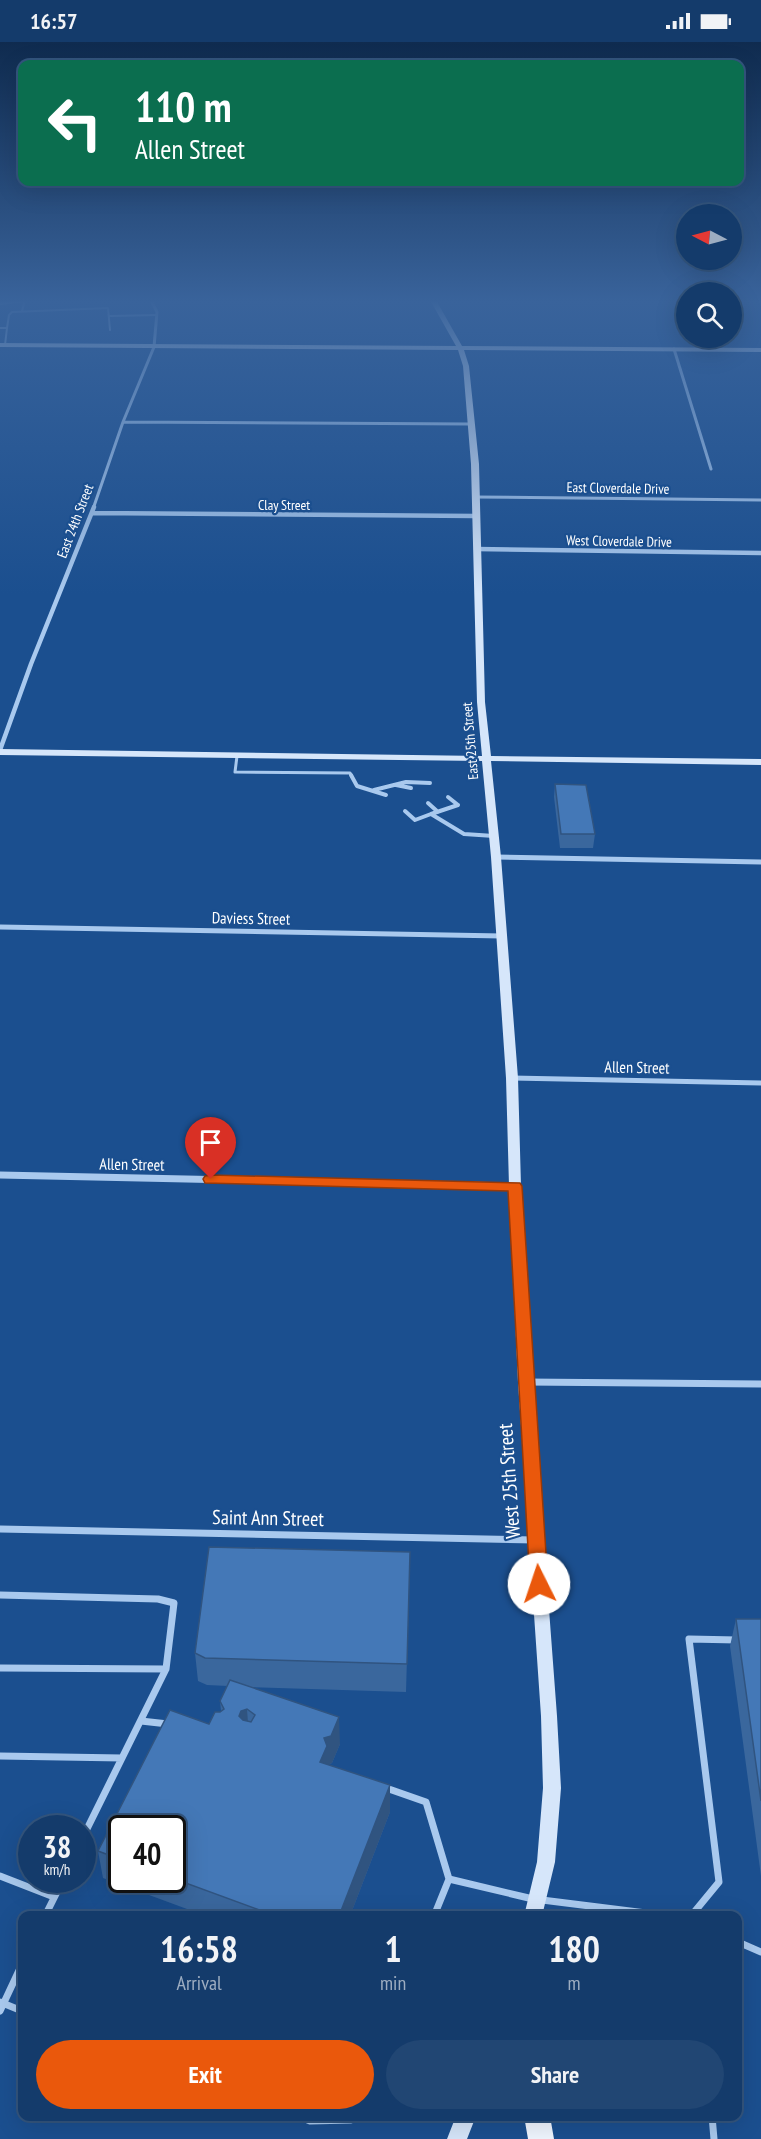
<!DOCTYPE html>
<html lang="en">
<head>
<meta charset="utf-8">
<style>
  body { margin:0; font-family:"PT Sans Narrow",sans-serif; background:#214673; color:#f1f3f6; height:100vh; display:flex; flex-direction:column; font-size:22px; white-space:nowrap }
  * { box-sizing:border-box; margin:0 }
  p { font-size:20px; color:#9dadc1 }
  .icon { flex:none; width:33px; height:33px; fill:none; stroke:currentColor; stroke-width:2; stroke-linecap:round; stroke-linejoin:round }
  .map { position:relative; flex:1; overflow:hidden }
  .sheet { position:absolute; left:18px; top:1869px; width:724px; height:210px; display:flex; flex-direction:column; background:#143b6b; border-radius:12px; box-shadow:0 6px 24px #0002,0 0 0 2px #33557e }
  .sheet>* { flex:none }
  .hud { position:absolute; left:18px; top:18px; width:726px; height:126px; border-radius:12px; box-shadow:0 6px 24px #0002,0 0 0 2px #33557e; background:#0b6e4f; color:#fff; overflow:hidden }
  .needle { width:39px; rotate:276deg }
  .controls { position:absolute; left:676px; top:162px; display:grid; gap:12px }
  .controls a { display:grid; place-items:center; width:66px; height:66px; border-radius:50%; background:#143b6b; box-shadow:0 6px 24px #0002,0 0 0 2px #33557e; font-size:30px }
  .speed { position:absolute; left:18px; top:1773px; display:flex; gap:12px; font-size:30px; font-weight:700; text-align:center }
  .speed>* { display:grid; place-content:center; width:78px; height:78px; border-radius:50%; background:#143b6b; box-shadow:0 6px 24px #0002,0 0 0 2px #33557e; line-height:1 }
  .speed small { font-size:15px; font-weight:400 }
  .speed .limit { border:3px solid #111; border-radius:9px; background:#fff; color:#111 }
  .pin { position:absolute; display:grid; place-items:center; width:51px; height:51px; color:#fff; margin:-62px -26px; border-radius:50% 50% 50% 0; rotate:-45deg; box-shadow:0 0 6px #0007 }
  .pin .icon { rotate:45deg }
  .me { position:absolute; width:66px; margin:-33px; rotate:356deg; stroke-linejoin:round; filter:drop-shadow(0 0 4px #0008) }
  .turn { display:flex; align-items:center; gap:21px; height:126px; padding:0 18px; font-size:27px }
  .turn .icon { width:78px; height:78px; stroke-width:2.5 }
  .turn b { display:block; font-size:42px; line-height:51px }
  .eta { display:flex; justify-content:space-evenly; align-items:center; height:102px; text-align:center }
  .eta b { font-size:36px; font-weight:600; line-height:42px }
  .cta { display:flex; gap:12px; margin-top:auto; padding:12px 18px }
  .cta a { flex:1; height:69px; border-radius:36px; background:#ea580c; color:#fff; font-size:24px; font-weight:600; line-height:69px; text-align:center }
  .cta a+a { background:#214673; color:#f1f3f6 }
  .status { display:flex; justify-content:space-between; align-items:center; height:42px; padding:0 30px; background:#143b6b; direction:ltr }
  .status svg { height:16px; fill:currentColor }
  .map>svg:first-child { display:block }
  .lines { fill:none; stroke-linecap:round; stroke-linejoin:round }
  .lane-far3 { stroke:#a9c9ee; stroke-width:2 }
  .lane-far2 { stroke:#a9c9ee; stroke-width:3 }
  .lane-far1 { stroke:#a9c9ee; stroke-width:4 }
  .lane { stroke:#a9c9ee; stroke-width:7 }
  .street-far3 { stroke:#a9c9ee; stroke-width:3 }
  .street-far2 { stroke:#a9c9ee; stroke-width:4.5 }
  .street-far1 { stroke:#a9c9ee; stroke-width:5 }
  .street { stroke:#a9c9ee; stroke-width:7 }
  .secondary { fill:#d6e6fa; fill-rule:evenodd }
  .primary { fill:#f0f6ff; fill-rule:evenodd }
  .wall { fill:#3a679d; fill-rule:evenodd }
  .shaded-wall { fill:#305480 }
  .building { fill:#4478b7; stroke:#305480; stroke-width:1.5; fill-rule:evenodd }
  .route { fill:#ea580c; stroke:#983908; stroke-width:1.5 }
  .labels { text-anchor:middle; stroke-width:4.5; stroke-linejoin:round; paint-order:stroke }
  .far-street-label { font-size:14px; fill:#fff; stroke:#1b4f8f }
  .street-label { font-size:16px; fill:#fff; stroke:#1b4f8f }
  .near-street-label { font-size:20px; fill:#fff; stroke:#1b4f8f }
</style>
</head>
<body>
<div class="status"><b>16:57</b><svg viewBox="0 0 49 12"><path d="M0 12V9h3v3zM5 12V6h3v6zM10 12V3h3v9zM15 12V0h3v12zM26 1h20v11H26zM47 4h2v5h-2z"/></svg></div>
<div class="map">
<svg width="761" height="2097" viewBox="0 0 761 2097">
  <rect width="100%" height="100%" fill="#1b4f8f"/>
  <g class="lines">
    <!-- lane-far3 -->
    <path class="lane-far3" d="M22,269L25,258
      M110,274L157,273
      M0,286H7L5,303
      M7,286L9,273L12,270L108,266L110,288"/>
    <!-- lane-far2 -->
    <path class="lane-far2" d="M237,714L235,730L350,731L352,735"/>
    <!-- lane-far1 -->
    <path class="lane-far1" d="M351,733L357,744L386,753
      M396,743L411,746
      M374,748L406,740L430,741
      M448,755L458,763
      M428,761L438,770
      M405,769L415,778L431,772L464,792L494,794
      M431,772L458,763"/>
    <!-- lane -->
    <path class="lane" d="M0,1553L158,1557L174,1561L166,1627L82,1797
      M0,1626L166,1627
      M141,1679L168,1682
      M0,1714L122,1716
      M386,1746L426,1760L449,1837
      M0,1834L54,1855
      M542,1858L670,1874
      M45,1874L63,1838
      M434,1874L449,1837L533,1857
      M691,1874L719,1840L689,1597L737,1598
      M738,1900L761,1910
      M0,1960L22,1969
      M0,1969L22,1922
      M298,2074L310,2079L351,2078L353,2074
      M712,2074L714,2097"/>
    <!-- street-far3 -->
    <path class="street-far3" d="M674,307L711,427
      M123,380L470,382
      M475,455L761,458
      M93,467L123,380L154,305L157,270L151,258"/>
    <!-- street-far2 -->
    <path class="street-far2" d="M92,471L475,474
      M476,507L761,511
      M0,708L31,622L94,465"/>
    <!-- street-far1 -->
    <path class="street-far1" d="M496,815L761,820
      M0,885L502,894
      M512,1036L761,1041"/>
    <!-- street -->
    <path class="street" d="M0,1133L515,1144
      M526,1340L761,1342
      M0,1487L535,1498"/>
    <!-- secondary -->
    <path class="secondary" d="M430,258H436L462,304L761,306V310L464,308L469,324L479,422L485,660L491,714L761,717V723L491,719L501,815L518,1036L521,1144L532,1340L557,1674L561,1746L555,1820L542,1874H524L537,1820L543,1746L541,1674L518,1340L509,1144L506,1036L491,815L482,719L0,713V707L482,714L477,660L471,422L463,324L458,308L0,305V301L456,304Z
      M456,2074H476L467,2097H447Z"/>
    <!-- primary -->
    <path class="primary" d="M29,258L25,260L0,263V259Z
      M524,2074H550L554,2097H528Z"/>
  </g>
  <!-- wall -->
  <path class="wall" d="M555,742L595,792L593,806H560L554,755Z
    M410,1510L406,1650L250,1645L340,1702L332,1721L328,1723L390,1743V1770L350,1874H206L103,1836L98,1809L221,1669L220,1659L228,1644L207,1643L198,1639L195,1611ZM122,1786H172V1838H122Z
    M736,1577H761V1834L730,1604Z"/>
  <!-- shaded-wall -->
  <path class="shaded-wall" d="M247,1667L249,1695L239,1674L241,1669Z
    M339,1675L340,1702L332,1721L328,1723L320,1720L324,1696Z
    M390,1743V1770L350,1874H339Z"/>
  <!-- building -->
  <path class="building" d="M555,742L586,743L595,792H561Z
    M209,1505L410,1510L407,1622L205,1616L195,1611Z
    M736,1577H761V1759Z
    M230,1638L339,1675L331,1694L324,1696L327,1704L320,1720L390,1743L339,1874H276L172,1836V1786H122V1818L98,1809L170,1668L209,1682L215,1670H220L224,1667L220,1659ZM247,1667L255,1673L251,1680L243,1678L239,1674L241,1669Z"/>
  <!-- sky -->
  <linearGradient id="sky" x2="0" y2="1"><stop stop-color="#0f2b4f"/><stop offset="0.47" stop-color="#39639b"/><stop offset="1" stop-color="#39639b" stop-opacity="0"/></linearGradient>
  <rect width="761" height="552" fill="url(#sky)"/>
  <!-- route -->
  <path class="route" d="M211,1133L520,1141L522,1144L548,1542L545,1548L539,1550L532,1548L530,1542L508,1149L205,1141L203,1137L205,1134Z"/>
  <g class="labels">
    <!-- far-street labels -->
    <g class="far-street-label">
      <text transform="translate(618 446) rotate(1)" y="5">East Cloverdale Drive</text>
      <text x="284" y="468">Clay Street</text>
      <text transform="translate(75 479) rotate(-69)" y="5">East 24th Street</text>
      <text transform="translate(619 499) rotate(1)" y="5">West Cloverdale Drive</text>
      <text transform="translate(470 699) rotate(-95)" y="5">East 25th Street</text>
    </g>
    <!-- street labels -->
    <g class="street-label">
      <text transform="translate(251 876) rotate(1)" y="6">Daviess Street</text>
      <text transform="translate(637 1025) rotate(1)" y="6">Allen Street</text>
      <text transform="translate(132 1122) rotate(1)" y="6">Allen Street</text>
    </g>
    <!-- near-street labels -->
    <g class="near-street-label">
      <text transform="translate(509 1439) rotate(-94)" y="7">West 25th Street</text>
      <text transform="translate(268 1476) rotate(1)" y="7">Saint Ann Street</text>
    </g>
  </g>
</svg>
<div class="controls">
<a><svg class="needle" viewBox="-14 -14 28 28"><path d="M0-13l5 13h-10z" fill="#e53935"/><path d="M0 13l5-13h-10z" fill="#9dadc1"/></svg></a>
<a><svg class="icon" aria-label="search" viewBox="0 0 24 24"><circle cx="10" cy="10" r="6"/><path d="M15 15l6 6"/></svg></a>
</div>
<div class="speed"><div>38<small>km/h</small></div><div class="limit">40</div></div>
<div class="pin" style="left:211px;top:1137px;background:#d93025"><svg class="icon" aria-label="arrive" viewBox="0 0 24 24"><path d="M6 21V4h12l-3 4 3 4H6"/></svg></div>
<svg class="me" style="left:539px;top:1542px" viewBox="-20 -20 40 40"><circle r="19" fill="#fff"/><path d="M0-13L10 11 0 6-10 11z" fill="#ea580c"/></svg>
<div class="hud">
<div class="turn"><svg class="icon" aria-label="left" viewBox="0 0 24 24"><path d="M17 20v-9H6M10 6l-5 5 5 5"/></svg><div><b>110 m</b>Allen Street</div></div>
</div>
<section class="sheet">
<div class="eta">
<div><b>16:58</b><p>Arrival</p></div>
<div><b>1</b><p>min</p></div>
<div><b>180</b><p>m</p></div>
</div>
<div class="cta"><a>Exit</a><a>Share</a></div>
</section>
</div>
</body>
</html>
